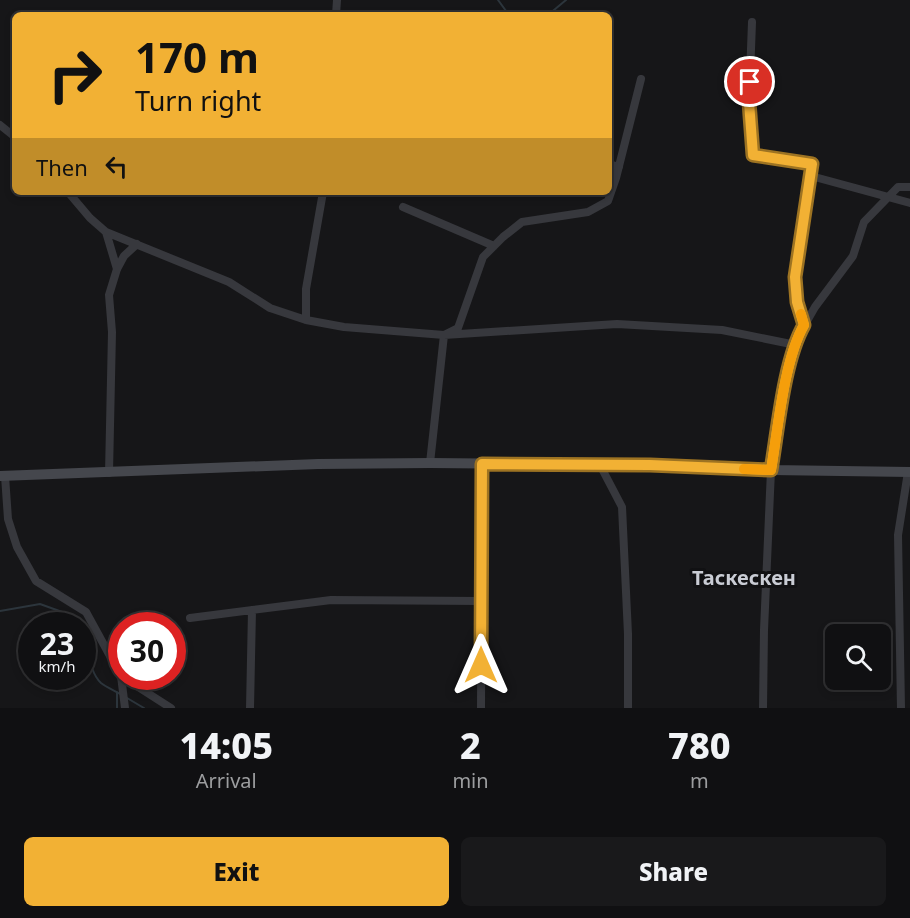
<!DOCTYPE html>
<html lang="en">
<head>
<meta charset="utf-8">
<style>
  body { margin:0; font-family:"Noto Sans",sans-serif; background:#19191b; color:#f1f3f6; height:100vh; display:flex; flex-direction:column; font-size:22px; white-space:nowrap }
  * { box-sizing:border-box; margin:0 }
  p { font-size:20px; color:#9c9d9f }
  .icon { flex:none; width:33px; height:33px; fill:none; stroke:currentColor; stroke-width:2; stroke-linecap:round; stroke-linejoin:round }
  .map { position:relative; height:708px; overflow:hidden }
  .panel { display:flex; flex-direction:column; background:#101012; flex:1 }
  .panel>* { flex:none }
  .guide { position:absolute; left:12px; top:12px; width:600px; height:183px; border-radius:9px; box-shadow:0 3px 9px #0003,0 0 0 2px #303032; background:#f2b134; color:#111; overflow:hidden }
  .tools { position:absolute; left:825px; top:624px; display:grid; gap:12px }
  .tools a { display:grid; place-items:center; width:66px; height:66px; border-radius:9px; background:#101012; box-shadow:0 3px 9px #0003,0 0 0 2px #303032; font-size:30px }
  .speed { position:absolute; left:18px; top:612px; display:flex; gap:12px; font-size:30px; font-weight:700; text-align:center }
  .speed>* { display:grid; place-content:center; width:78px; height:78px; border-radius:50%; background:#101012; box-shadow:0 3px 9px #0003,0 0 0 2px #303032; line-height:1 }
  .speed small { font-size:15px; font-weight:400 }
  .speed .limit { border:9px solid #d22; background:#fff; color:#111 }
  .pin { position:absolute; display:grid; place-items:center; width:51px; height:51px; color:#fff; margin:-26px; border:3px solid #fff; border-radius:50%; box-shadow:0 2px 6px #0007 }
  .me { position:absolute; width:66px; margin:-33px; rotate:0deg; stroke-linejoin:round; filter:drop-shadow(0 0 4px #0008) }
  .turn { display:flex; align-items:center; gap:21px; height:126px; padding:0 24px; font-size:27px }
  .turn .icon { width:78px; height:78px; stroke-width:2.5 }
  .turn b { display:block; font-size:42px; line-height:51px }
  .then { display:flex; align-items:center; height:57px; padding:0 24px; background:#0003; gap:12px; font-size:22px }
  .eta { display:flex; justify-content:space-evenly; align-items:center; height:102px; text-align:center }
  .eta b { font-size:36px; font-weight:800; line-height:42px }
  .action { display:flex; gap:12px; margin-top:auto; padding:12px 24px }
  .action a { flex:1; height:69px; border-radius:9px; background:#f2b134; color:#111; font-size:24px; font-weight:800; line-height:69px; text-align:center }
  .action a+a { background:#19191b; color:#f1f3f6 }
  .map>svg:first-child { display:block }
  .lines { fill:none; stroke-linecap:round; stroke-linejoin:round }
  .stream { stroke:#2c353c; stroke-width:2 }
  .minor { stroke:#37383d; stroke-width:8 }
  .secondary { stroke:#45474d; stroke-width:10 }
  .route-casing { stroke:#9d7322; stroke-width:15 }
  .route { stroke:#f2b134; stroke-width:10 }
  .slow { stroke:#f59e0b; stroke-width:10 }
  .labels { text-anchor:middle; stroke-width:6; stroke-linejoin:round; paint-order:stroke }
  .quarter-label { font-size:20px; font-weight:bold; fill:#c9ccd4; stroke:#111113 }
</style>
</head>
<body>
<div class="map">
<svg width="910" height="708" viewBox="0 0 910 708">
  <rect width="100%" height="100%" fill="#161618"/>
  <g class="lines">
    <!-- stream -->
    <path class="stream" d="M498,0L509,15
      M548,15L566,0
      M0,611L40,604L65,613L81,626
      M82,630C89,646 88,671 101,683C107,688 116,691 122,695
      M117,692V708
      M127,698L144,708"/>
    <!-- minor -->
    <path class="minor" d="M336,15L337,0
      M752,22L749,103L753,155L812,164L795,277L797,301L804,325
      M0,125L15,137
      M609,164L619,167
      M811,176L910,203
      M68,192L90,218L106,232L229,282L270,308L306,320L344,327L444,335L617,324L722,330L796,345
      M403,207L494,246
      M106,232L117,269
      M306,320V289L323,192
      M430,463L444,335L458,328L483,257L503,237L522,222L588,212L608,201L616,178L641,79
      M600,465L622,507L628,634V708
      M109,473L112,332L109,295L117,269L124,256L137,244
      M5,476L8,519L17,547L36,581L86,612L121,676L125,708
      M190,618L331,600L481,601
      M121,676L171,708
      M250,708L252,610
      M481,708L482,463
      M763,708L764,630L771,470L788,373L799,335L815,307L853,256L864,222L898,187H910
      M901,708L898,535L908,472"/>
    <!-- secondary -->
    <path class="secondary" d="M0,476L318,464L430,463L650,465L771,470L910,472"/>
  </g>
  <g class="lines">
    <!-- route casing -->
    <g class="route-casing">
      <path id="route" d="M481,665L482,464L650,465L771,470C778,429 784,360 804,325L797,302L795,277L812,164L753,155L749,102L750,82"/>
    </g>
    <!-- route -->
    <use href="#route" class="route"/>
    <!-- slow -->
    <path class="slow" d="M744,469L771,470C778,429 784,360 804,325L801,314"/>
  </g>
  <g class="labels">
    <!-- quarter labels -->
    <g class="quarter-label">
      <text x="744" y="585">Таскескен</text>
    </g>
  </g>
</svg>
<div class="tools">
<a><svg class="icon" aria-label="search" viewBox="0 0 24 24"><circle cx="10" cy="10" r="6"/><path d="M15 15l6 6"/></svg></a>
</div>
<div class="speed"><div>23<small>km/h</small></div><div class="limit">30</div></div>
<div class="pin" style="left:750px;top:82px;background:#d93025"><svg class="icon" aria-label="arrive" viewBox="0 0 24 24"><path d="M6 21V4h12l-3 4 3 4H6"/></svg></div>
<svg class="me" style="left:481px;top:665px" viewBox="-20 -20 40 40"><path d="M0-17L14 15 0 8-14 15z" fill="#f2b134" stroke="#fff" stroke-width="4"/></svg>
<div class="guide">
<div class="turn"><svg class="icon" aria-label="right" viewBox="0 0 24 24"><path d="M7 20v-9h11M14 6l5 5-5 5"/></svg><div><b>170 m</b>Turn right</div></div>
<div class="then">Then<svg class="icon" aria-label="left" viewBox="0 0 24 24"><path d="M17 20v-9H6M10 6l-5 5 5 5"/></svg></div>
</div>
</div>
<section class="panel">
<div class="eta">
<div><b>14:05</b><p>Arrival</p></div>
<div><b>2</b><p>min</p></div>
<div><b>780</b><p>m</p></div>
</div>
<div class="action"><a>Exit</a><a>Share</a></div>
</section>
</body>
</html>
